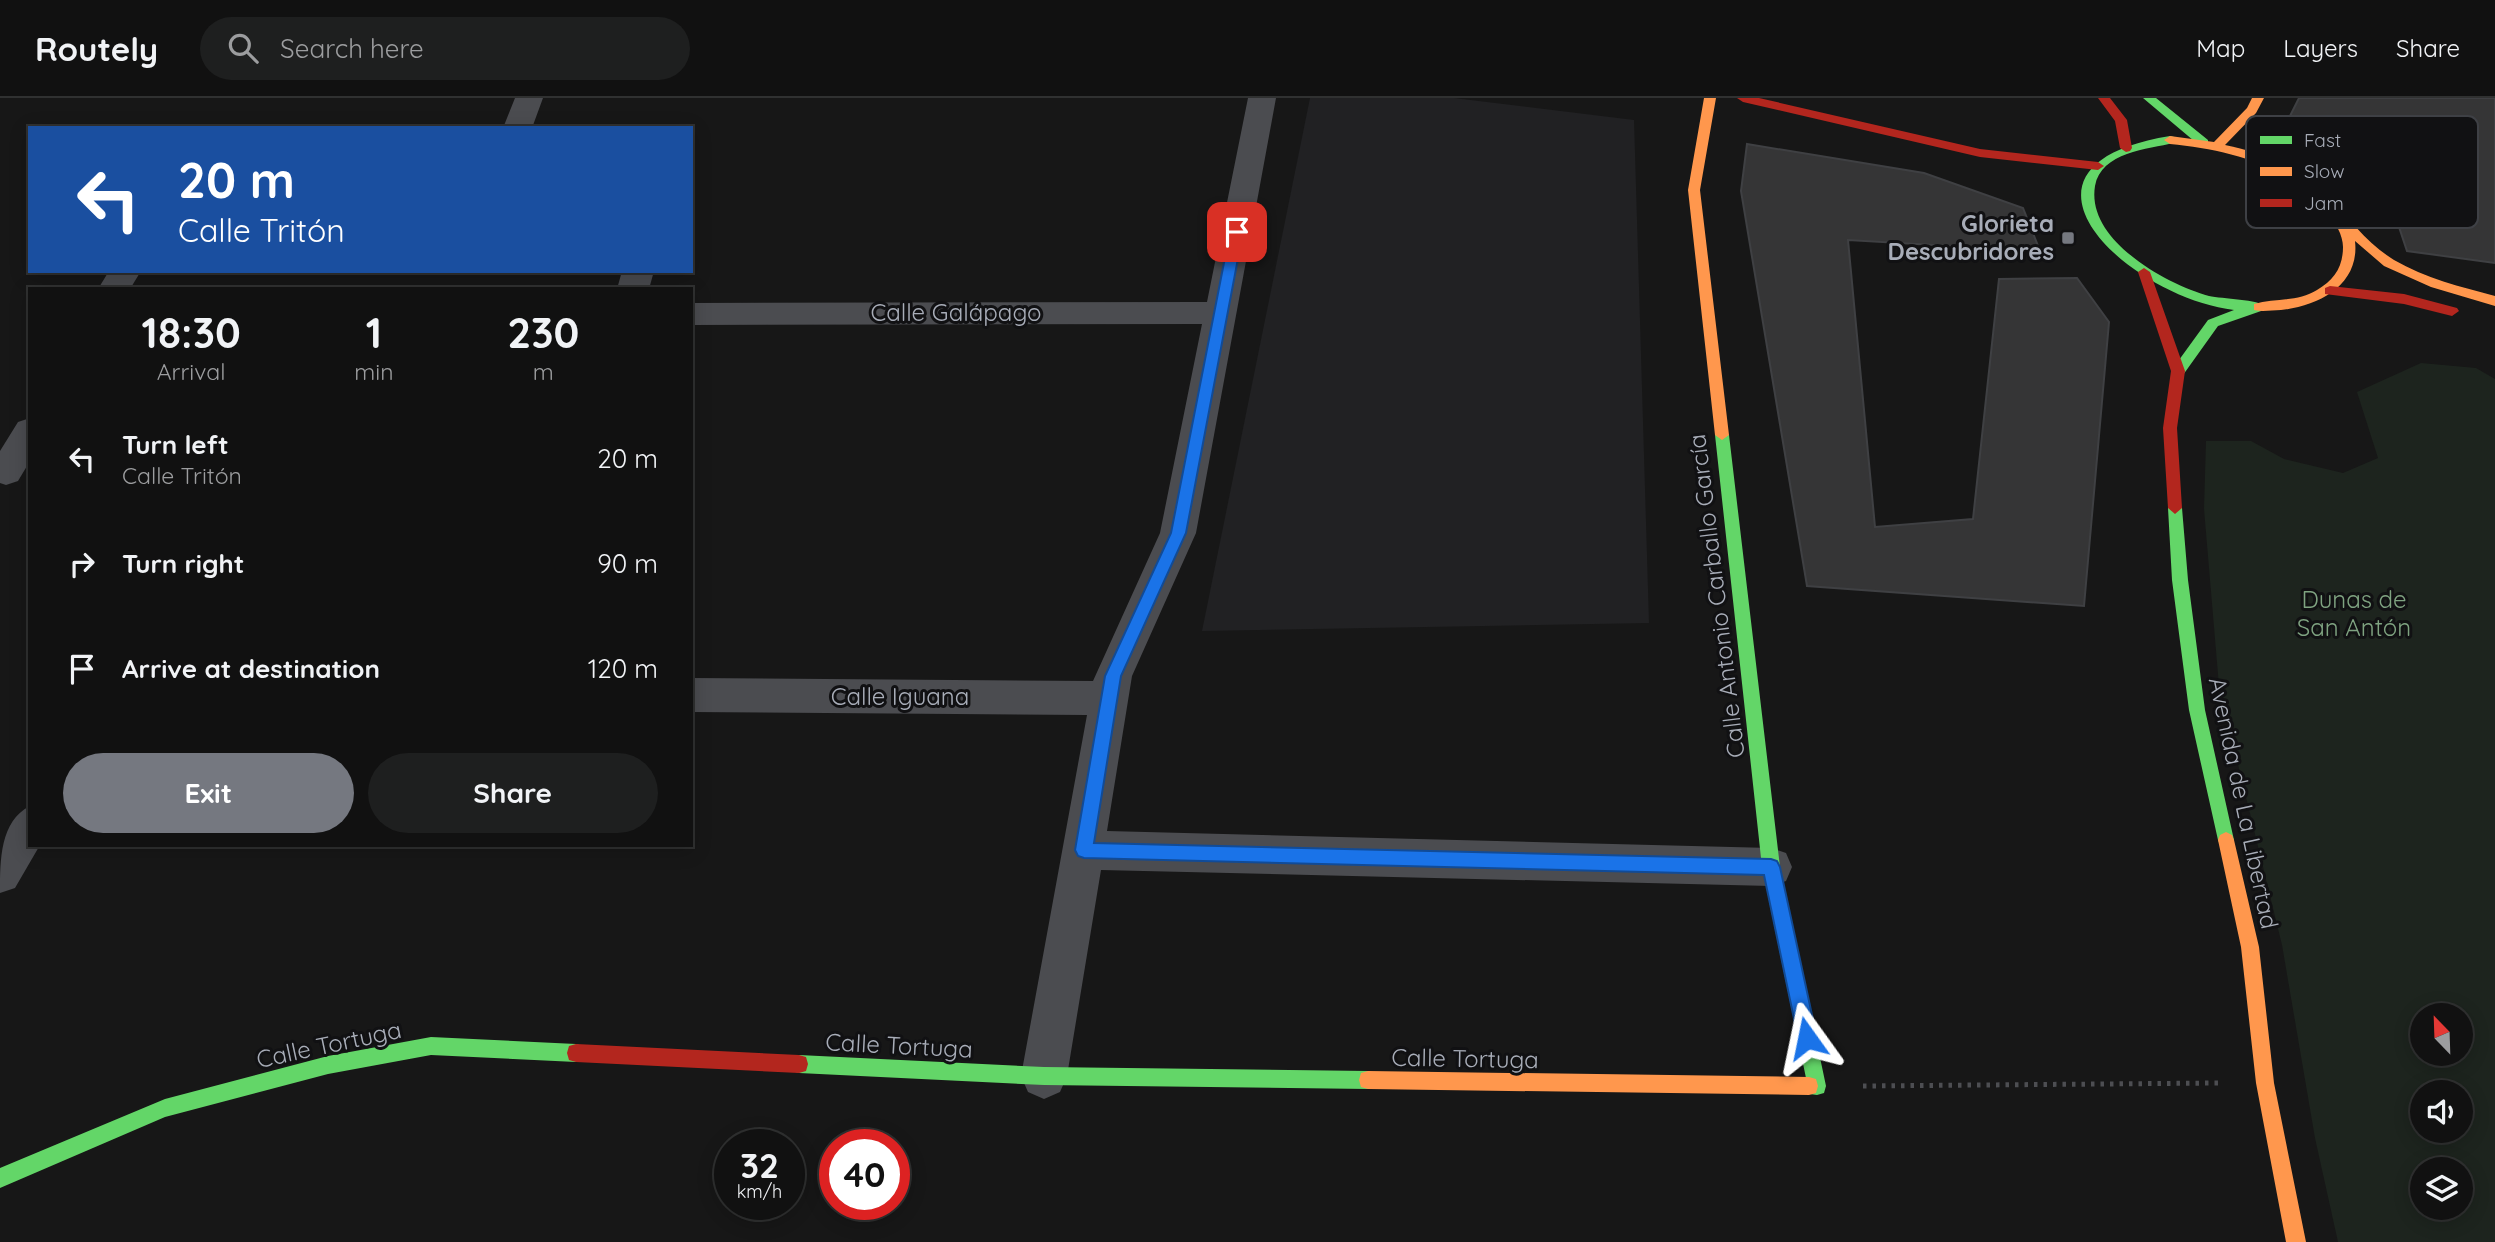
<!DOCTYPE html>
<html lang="en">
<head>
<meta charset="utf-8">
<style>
  body { margin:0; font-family:Quicksand,sans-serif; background:#1e1f1f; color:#f1f3f6; height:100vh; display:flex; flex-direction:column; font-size:26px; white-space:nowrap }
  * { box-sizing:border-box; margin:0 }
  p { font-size:23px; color:#9c9d9f }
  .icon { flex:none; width:38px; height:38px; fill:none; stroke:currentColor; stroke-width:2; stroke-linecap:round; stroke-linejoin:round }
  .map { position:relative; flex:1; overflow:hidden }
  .drawer { position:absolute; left:28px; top:189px; width:665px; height:560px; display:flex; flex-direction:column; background:#111; border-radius:0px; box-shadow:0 4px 18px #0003,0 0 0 2px #303131 }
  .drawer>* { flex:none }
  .hud { position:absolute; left:28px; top:28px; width:665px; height:147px; border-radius:0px; box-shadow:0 4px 18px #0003,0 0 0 2px #303131; background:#1a4fa0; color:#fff; overflow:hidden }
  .needle { width:46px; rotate:337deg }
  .controls { position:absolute; left:2410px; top:905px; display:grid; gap:14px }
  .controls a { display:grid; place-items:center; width:63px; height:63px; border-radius:50%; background:#111; box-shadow:0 4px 18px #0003,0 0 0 2px #303131; font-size:35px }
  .speed { position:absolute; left:714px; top:1031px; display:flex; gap:14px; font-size:35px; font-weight:700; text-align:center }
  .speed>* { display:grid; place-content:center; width:91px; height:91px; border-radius:50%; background:#111; box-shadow:0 4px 18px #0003,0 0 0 2px #303131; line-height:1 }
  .speed small { font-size:18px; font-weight:400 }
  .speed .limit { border:10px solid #d22; background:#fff; color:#111 }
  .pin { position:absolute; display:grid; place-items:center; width:60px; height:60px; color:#fff; margin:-30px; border-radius:14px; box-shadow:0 4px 10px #0006 }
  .me { position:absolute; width:77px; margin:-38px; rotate:348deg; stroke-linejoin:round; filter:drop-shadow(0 0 5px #0008) }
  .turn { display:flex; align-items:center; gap:24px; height:147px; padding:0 35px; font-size:32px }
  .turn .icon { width:91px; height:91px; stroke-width:2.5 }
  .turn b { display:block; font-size:49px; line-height:60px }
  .eta { display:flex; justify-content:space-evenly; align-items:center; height:119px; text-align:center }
  .eta b { font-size:42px; font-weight:700; line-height:49px }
  .cta { display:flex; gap:14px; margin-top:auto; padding:14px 35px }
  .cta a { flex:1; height:80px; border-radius:42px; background:#757880; color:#fff; font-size:28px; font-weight:700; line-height:80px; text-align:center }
  .cta a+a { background:#1e1f1f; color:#f1f3f6 }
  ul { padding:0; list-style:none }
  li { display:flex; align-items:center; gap:21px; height:105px; padding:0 35px }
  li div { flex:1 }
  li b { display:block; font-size:26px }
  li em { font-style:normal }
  header { display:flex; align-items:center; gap:42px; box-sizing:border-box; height:98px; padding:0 35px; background:#111; border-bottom:2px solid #303131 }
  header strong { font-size:33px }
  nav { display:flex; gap:38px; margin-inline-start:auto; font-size:24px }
  .search { width:490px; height:63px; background:#1e1f1f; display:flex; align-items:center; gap:18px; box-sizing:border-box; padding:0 24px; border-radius:38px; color:#9c9d9f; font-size:26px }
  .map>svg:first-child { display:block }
  .built { fill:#212123 }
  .green { fill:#1d241e; fill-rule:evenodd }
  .building { fill:#353536; stroke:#3f4043; stroke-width:2 }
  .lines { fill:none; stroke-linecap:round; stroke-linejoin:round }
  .path { stroke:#4d4e52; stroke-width:5; stroke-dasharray:3.5 6; stroke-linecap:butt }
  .street { fill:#4b4c50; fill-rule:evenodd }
  .fast { fill:#63d668; fill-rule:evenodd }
  .slow { fill:#ff974d; fill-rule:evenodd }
  .jam { fill:#b3261e; fill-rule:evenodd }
  .route { fill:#1a73e8; stroke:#114b97; stroke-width:2 }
  .poi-dot { fill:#757880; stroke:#111113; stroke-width:2.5 }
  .labels { text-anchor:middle; stroke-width:6; stroke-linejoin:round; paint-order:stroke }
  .poi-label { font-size:24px; font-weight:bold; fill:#a8adb8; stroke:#111113; text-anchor:end }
  .street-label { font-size:24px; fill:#a8adb8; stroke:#111113 }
  .park-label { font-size:24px; fill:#7fa381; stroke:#111113 }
  .key { fill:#111113; stroke:#3e4045; stroke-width:2 }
  .key-label { font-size:19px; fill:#a8adb8 }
</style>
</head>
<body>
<header>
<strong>Routely</strong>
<div class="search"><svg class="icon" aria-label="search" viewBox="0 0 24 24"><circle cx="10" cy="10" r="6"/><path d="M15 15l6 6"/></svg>Search here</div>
<nav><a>Map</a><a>Layers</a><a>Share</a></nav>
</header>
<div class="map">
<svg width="2495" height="1144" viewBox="0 0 2495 1144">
  <rect width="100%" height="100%" fill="#171717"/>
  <!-- built -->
  <path class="built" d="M1310,0H1454L1634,22L1649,525L1202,533Z"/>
  <!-- green -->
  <path class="green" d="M2421,265L2476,270L2495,281V1144H2338L2315,1040L2282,847L2219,588L2204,411L2206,343H2251L2284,361L2343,375L2378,360L2357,294ZM2422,917H2460V956H2422ZM2422,994H2460V1032H2422ZM2422,1071H2460V1110H2422Z"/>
  <!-- building -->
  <path class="building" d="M2299,0H2495V165L2407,153L2399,129L2370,96L2320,61L2279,40Z
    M1747,46L1924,75L2023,110L2040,153L1848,142L1875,429L1973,421L1999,181L2077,180L2109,224L2084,508L1807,488L1741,93Z"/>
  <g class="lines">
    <!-- path -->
    <path class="path" d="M1863,988L2219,985"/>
    <!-- street -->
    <path class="street" d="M515,0H543L532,30H503Z
      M1248,0H1276L1196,435L1132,578L1107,733L1771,750L1786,755L1792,769L1786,783L1771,788L1101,772L1067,978L1060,994L1044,1001L1028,994L1021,978L1087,617L691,614V580L1093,583L1160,435L1202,226L691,227V205L1207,204Z
      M109,173H141L130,191H98Z
      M622,173H654L649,191H617Z
      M30,320V363L18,383L6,387L0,385V353L18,324Z
      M30,708V747H40L15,790L0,795C0,762 0,723 30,708Z"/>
    <!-- fast -->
    <path class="fast" d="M2143,0H2156L2208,42V48H2200Z
      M2170,38L2174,39V45C2148,51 2101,54 2095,88C2086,142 2166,186 2209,198C2222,201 2259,201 2266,209L2264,212L2218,228L2183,277L2178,278L2171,273L2208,222L2234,212C2128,199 1986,68 2170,38Z
      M1722,332L1729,337L1780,769L1826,988L1824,995L1817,997L1802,995L1800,988L1806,980L1762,769L1715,337Z
      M2175,404L2182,410L2188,482L2205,612L2234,742L2232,747L2226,750L2220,747L2218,742L2189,612L2172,482L2168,410Z
      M431,939L576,946L583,948L585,955L583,962L576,964L431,957L328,976L165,1019L0,1090V1070L165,1001L328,958Z
      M799,957L1044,969L1368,973L1375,975L1377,982L1375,989L1368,991L1044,987L799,975L792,973L790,966L792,959Z"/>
    <!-- slow -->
    <path class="slow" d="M1704,0H1716L1700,92L1729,337L1722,342L1715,337L1688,92Z
      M2252,0H2264L2256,15L2225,47C2263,55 2302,70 2329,99C2349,121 2368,146 2394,162C2425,180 2461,189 2495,198V208L2431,189L2384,168L2355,143C2360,186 2320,208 2281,212C2272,212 2263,214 2254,212V206C2275,200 2298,204 2317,192C2334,182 2343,169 2343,149C2343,137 2335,124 2328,115C2290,66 2228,52 2170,46L2164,42L2170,38L2214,44L2247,10Z
      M2226,734L2232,737L2234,742L2259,849L2274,985L2306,1144H2286L2256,985L2241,849L2218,742L2220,737Z
      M1368,973L1809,979L1816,981L1818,988L1816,995L1809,997L1368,991L1361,989L1359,982L1361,975Z"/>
    <!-- jam -->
    <path class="jam" d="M1737,0H1759L1980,51L2098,64L2104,68L2098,72L1980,59L1743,4Z
      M2098,0H2110L2127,22L2132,50L2130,53L2126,54L2120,50L2115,23Z
      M2144,170L2150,174L2185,273L2177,330L2182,410L2175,416L2168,410L2163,330L2171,273L2138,174Z
      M2330,188L2404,196L2457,210L2459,213L2452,218L2404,206L2325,196V190Z
      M576,946L799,957L806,959L808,966L806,973L799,975L576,964L569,962L567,955L569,948Z"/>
  </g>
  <!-- route -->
  <path class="route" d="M1237,130L1243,134L1186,435L1121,578L1094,745L1771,761L1777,763L1780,769L1817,940L1814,946L1807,949L1801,946L1798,940L1764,777L1084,760L1078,758L1075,752L1105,578L1171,435L1230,134Z"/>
  <!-- markers -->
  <rect class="poi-dot" x="2061" y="133" width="14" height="14" rx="3.5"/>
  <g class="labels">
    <!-- poi labels -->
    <g class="poi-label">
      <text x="2054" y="134">Glorieta<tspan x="2054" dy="28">Descubridores</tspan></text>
    </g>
    <!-- street labels -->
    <g class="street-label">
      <text x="956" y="223">Calle Galápago</text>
      <text transform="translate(1717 498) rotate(-97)" y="8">Calle Antonio Carballo García</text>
      <text x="900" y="607">Calle Iguana</text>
      <text transform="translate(2243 705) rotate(78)" y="8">Avenida de La Libertad</text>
      <text transform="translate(329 947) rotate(-12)" y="8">Calle Tortuga</text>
      <text transform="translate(899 948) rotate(3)" y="8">Calle Tortuga</text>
      <text transform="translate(1465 961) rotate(1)" y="8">Calle Tortuga</text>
    </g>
    <!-- park labels -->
    <g class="park-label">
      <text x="2354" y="510">Dunas de<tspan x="2354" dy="28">San Antón</tspan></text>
    </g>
  </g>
  <!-- legend -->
  <rect x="2246" y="18" width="232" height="112" rx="10" class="key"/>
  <rect x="2260" y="38" width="32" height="8" fill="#63d668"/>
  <rect x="2260" y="69" width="32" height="9" fill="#ff974d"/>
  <rect x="2260" y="101" width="32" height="8" fill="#b3261e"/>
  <g class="key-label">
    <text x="2304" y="49">Fast</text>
    <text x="2304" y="80">Slow</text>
    <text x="2304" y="112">Jam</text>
  </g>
</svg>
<div class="controls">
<a><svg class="needle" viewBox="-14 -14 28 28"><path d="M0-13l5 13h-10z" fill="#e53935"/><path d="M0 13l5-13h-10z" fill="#9c9d9f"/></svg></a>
<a><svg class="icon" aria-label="sound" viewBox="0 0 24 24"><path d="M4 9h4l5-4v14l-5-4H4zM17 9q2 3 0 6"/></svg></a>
<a><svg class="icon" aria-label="layers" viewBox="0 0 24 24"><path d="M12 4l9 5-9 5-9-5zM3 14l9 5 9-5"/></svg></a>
</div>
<div class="speed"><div>32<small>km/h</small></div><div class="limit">40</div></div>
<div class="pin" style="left:1237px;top:134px;background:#d93025"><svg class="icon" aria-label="arrive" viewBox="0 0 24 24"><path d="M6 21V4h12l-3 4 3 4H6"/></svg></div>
<svg class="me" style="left:1807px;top:940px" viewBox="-20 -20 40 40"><path d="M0-17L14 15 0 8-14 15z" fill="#1a73e8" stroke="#fff" stroke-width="4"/></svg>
<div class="hud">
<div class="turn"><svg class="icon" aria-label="left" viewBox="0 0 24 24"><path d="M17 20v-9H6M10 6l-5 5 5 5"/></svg><div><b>20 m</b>Calle Tritón</div></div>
</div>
<section class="drawer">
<div class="eta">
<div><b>18:30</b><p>Arrival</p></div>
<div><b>1</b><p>min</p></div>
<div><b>230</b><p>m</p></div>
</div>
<ul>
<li><svg class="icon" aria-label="left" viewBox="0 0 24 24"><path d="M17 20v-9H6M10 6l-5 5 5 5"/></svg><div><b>Turn left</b><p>Calle Tritón</p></div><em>20 m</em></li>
<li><svg class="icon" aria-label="right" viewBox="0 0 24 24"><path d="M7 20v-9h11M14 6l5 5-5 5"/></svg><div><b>Turn right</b></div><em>90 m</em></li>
<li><svg class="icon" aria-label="arrive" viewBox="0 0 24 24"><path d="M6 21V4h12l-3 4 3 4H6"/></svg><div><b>Arrive at destination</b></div><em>120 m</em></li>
</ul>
<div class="cta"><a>Exit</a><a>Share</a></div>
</section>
</div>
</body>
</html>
